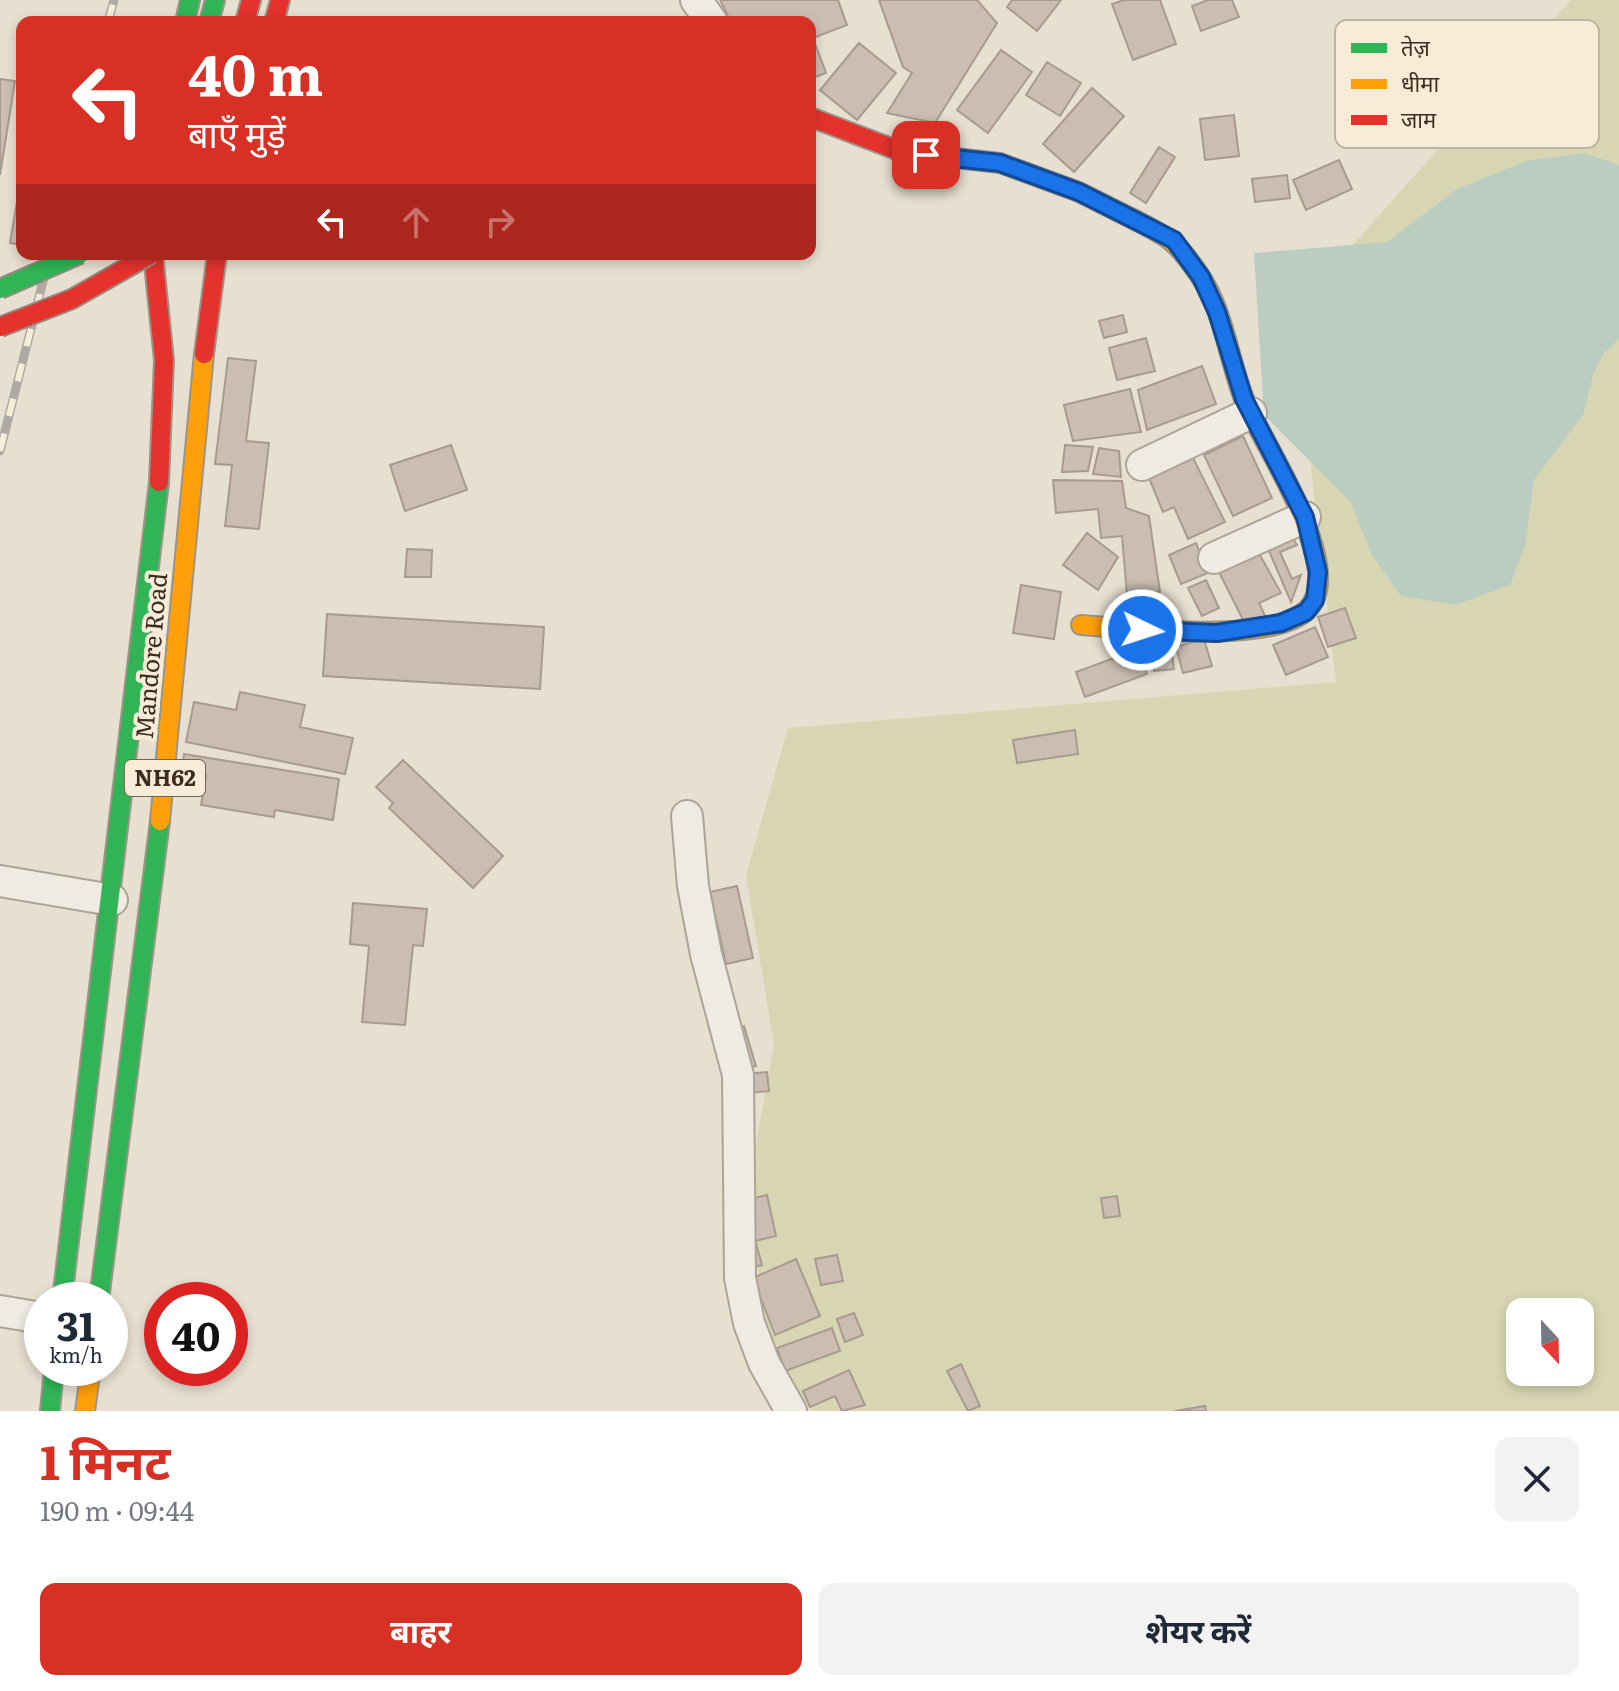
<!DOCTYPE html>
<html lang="hi">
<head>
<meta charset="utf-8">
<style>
  body { margin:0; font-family:Literata,"Noto Sans Devanagari",serif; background:#f2f2f3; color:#1f2937; height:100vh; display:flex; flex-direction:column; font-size:30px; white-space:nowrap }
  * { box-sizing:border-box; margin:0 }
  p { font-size:26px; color:#747a83 }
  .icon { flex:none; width:44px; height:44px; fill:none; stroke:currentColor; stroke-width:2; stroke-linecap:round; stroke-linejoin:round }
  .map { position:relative; height:1411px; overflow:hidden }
  .side { display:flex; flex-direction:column; background:#fff; flex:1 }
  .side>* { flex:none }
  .banner { position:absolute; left:16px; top:16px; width:800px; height:244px; border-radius:16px; box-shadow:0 4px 12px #0003; background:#d93025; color:#fff; overflow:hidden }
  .needle { width:52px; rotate:158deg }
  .tools { position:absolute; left:1506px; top:1298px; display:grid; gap:16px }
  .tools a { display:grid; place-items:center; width:88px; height:88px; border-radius:16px; background:#fff; box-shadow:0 4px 12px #0003; font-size:40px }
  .speed { position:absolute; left:24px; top:1282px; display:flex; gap:16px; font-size:40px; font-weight:700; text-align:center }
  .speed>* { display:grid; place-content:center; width:104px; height:104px; border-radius:50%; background:#fff; box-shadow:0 4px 12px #0003; line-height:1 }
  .speed small { font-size:20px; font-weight:400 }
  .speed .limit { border:12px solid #d22; background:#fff; color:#111 }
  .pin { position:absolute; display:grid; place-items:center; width:68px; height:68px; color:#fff; margin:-34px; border-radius:16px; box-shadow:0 4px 12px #0006 }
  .me { position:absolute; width:88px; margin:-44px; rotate:94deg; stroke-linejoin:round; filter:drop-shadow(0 0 6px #0008) }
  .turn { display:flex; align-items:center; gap:28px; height:168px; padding:0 40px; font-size:36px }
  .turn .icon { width:104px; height:104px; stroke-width:2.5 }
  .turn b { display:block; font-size:56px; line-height:68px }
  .lanes { display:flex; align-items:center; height:76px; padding:0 40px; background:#0003; justify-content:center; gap:40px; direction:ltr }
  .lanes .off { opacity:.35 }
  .round { display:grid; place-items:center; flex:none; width:84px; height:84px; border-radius:16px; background:#f2f2f3 }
  .headline { display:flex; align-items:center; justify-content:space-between; height:136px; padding:0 40px }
  h1 { font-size:48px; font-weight:700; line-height:60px; color:#d93025 }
  .primary-button { display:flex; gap:16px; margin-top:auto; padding:16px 40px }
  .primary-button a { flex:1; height:92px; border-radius:16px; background:#d93025; color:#fff; font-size:32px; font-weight:700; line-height:92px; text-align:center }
  .primary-button a+a { background:#f2f2f3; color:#1f2937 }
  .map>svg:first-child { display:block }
  .green { fill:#d8d6b2; fill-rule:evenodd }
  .water { fill:#bbccc1 }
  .building { fill:#cbbdb1; stroke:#a89a8f; stroke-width:2 }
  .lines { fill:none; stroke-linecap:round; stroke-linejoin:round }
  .street-casing { stroke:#ada498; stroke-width:34 }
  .fast-casing { stroke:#9c9488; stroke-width:22 }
  .slow-casing { stroke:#9c9488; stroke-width:22 }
  .jam-casing { stroke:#9c9488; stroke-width:22 }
  .street { stroke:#efeae2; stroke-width:30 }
  .fast { stroke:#30b455; stroke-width:18 }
  .slow { stroke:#ff9f0a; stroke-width:18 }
  .jam { stroke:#e5322d; stroke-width:18 }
  .rail-casing { stroke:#aea9a2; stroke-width:9 }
  .rail { stroke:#f7ecd7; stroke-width:6; stroke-dasharray:18; stroke-linecap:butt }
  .fast-bridge-casing { stroke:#928a7f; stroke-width:22; stroke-linecap:butt }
  .jam-bridge-casing { stroke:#928a7f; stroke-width:22; stroke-linecap:butt }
  .fast-bridge { stroke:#30b455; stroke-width:18 }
  .jam-bridge { stroke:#e5322d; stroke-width:18 }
  .route-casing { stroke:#114b97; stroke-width:20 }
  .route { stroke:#1a73e8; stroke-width:14 }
  .labels { text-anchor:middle; stroke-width:8; stroke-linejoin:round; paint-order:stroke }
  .shield { fill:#f7ecd7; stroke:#756656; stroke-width:2 }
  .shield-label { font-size:22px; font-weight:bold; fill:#3d2c1f }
  .street-label { font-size:24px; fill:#3d2c1f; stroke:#f7ecd7 }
  .key { fill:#f7ecd7; stroke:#bfb2a0; stroke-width:2 }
  .key-label { font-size:22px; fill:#3d2c1f }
</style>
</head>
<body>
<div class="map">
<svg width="1619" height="1411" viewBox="0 0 1619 1411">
  <rect width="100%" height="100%" fill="#e7dfd0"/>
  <!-- green -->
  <path class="green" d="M1571,0H1619V1411H812L766,1351L749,1182L774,1045L746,875L788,728L1336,682L1293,312ZM1520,1312H1580V1372H1520Z"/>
  <!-- water -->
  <path class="water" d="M1584,153L1619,165V339L1604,353L1593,375L1583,415L1534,480L1525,546L1510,585L1455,605L1401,596L1372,555L1350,501L1264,415L1254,253L1387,242L1457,189L1526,161Z"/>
  <!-- building -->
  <path class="building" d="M720,0H838L847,25L813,38L826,73L810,79V22H731Z
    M879,0H977L997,23L935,123L887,113L912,73L903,67Z
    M1012,0H1061L1037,31L1007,7Z
    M1124,0H1160L1176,44L1133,60L1112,4Z
    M1208,0H1232L1239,17L1201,31L1192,6Z
    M859,43L896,73L857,120L820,90Z
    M1001,50L1032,72L988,133L957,110Z
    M1047,62L1081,83L1060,116L1026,95Z
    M0,79L15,81L0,175Z
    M1092,88L1124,116L1074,172L1043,144Z
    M1234,115L1239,156L1205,160L1200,119Z
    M1159,147L1175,157L1146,203L1130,193Z
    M1339,160L1352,189L1306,210L1293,180Z
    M22,172V245L10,243Z
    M1287,175L1290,198L1255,202L1252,179Z
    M1123,315L1127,332L1104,338L1099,321Z
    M1146,338L1155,371L1117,380L1109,348Z
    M228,358L256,361L246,441L269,443L259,529L225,526L232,465L215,464Z
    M1202,366L1216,404L1147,430L1138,390Z
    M1130,389L1141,432L1073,441L1064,405Z
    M1243,436L1272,498L1233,516L1204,455Z
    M451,445L467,490L405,511L390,465Z
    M1065,445L1093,447L1088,471L1062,472Z
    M1099,448L1119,451L1121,477L1093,474Z
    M1193,458L1225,522L1188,539L1174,507L1163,512L1149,478Z
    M1053,480L1122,481L1126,508L1149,516L1160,592L1127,595L1122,536L1101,538L1098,509L1056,513Z
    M1289,532L1297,545L1280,552L1292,579L1301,575L1291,602L1266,544Z
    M1087,533L1118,557L1098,590L1063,565Z
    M1196,543L1208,573L1181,584L1169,555Z
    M1256,548L1281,593L1259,603L1266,618L1244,622L1216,566Z
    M407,549L432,550L431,577H405Z
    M1206,580L1219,608L1202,616L1188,588Z
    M1021,585L1061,592L1054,639L1013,633Z
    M1345,608L1356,638L1328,647L1318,617Z
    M327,614L544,627L540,689L323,676Z
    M1315,627L1328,657L1286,675L1273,645Z
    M1204,639L1212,666L1183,673L1176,647Z
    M1171,646L1174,669L1154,671L1152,648Z
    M1138,649L1147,674L1085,697L1076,672Z
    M240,692L305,705L300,727L353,738L345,774L186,742L194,702L236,710Z
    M1075,730L1078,754L1017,763L1013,740Z
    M184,754L339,779L333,820L275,810L274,817L201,805L206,775L182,772Z
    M403,760L503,856L473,888L389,808L393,803L376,787Z
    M737,886L753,958L726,964L710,892Z
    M353,903L427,909L423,946L413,945L405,1025L362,1022L369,946L350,944Z
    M744,1026L756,1066L742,1070L731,1031Z
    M767,1072L769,1091L748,1093L746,1074Z
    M767,1195L776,1236L755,1241L746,1200Z
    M1117,1196L1120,1216L1104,1218L1101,1198Z
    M756,1243L762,1265L747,1269L740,1248Z
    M837,1255L843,1281L821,1285L815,1259Z
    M796,1259L820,1316L775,1335L753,1278Z
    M854,1313L863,1335L845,1342L837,1319Z
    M832,1328L840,1351L785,1371L777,1348Z
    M961,1364L980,1406L968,1411L947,1371Z
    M849,1370L865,1405L842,1411L835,1396L810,1407L803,1391Z
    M1205,1406L1206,1411H1175Z"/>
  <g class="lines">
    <!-- street casing -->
    <g class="street-casing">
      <path id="street" d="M696,0L712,22
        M1142,465L1251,413
        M1214,558L1305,517
        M687,816L693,886L706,954L738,1075L740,1278L749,1323L764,1363L791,1411
        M0,881L112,900
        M0,1311L42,1318"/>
    </g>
    <!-- fast casing -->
    <g class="fast-casing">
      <path id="fast" d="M185,22L190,0
        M209,22L215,0
        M62,1300L159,482
        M99,1300L160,821
        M50,1411L54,1368"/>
    </g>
    <!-- slow casing -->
    <g class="slow-casing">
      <path id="slow" d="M1081,625C1130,628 1271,645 1307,610C1349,569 1261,441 1244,399C1228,358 1224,310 1198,273C1177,242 1169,237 1135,220
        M160,821L204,354
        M85,1411L91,1368"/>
    </g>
    <!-- jam casing -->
    <g class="jam-casing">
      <path id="jam" d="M245,22L251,0
        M274,22L280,0
        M810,117L902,152L1000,163L1079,192L1135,220
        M153,254L164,360L159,482
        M204,354L217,254"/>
    </g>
    <!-- street -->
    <use href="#street" class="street"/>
    <!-- fast -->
    <use href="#fast" class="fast"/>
    <!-- slow -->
    <use href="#slow" class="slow"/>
    <!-- jam -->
    <use href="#jam" class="jam"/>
    <!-- rail casing -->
    <g class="rail-casing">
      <path id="rail" d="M108,22L114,0
        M0,451L50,254"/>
    </g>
    <!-- rail -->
    <use href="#rail" class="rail"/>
    <!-- fast-bridge casing -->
    <g class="fast-bridge-casing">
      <path id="fast-bridge" d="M0,289L80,254"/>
    </g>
    <!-- jam-bridge casing -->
    <g class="jam-bridge-casing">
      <path id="jam-bridge" d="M0,327L72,299L151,254"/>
    </g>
    <!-- fast-bridge -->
    <use href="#fast-bridge" class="fast-bridge"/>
    <!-- jam-bridge -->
    <use href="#jam-bridge" class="jam-bridge"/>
  </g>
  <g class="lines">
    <!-- route casing -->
    <g class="route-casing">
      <path id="route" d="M926,155L1000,163L1079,192L1174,240L1201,277L1217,312L1244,399L1305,517L1318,572L1315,600L1306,612L1281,623L1217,633L1142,630"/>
    </g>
    <!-- route -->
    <use href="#route" class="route"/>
  </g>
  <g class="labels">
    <!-- shield labels -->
    <rect class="shield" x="125" y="760" width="80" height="36" rx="6"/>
    <g class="shield-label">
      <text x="165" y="786">NH62</text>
    </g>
    <!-- street labels -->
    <g class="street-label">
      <text transform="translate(152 656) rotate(-85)" y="8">Mandore Road</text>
    </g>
  </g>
  <!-- legend -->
  <rect x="1335" y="20" width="264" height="128" rx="12" class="key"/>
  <rect x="1351" y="43" width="36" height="10" fill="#30b455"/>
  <rect x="1351" y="79" width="36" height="10" fill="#ff9f0a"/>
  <rect x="1351" y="115" width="36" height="10" fill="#e5322d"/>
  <g class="key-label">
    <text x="1401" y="56">तेज़</text>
    <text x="1401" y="92">धीमा</text>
    <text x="1401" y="128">जाम</text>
  </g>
</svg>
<div class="tools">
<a><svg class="needle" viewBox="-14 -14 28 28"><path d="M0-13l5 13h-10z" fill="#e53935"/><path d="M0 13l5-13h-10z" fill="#747a83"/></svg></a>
</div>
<div class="speed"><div>31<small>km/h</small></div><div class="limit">40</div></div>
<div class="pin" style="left:926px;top:155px;background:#d93025"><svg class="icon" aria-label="arrive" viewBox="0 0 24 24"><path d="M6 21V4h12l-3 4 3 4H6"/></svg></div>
<svg class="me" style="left:1142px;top:630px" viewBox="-20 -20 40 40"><circle r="17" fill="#1a73e8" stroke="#fff" stroke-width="3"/><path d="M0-11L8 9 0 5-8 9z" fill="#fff"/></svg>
<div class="banner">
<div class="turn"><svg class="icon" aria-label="left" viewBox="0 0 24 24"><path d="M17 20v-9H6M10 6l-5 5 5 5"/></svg><div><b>40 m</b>बाएँ मुड़ें</div></div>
<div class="lanes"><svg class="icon" aria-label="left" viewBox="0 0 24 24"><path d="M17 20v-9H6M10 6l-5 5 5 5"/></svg><svg class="icon off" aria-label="ahead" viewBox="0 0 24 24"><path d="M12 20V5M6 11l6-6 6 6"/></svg><svg class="icon off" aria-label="right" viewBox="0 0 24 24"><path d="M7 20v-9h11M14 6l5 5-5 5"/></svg></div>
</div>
</div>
<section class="side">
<div class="headline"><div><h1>1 मिनट</h1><p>190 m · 09:44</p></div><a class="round"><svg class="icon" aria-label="close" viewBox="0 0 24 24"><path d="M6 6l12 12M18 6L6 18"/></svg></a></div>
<div class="primary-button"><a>बाहर</a><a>शेयर करें</a></div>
</section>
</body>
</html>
